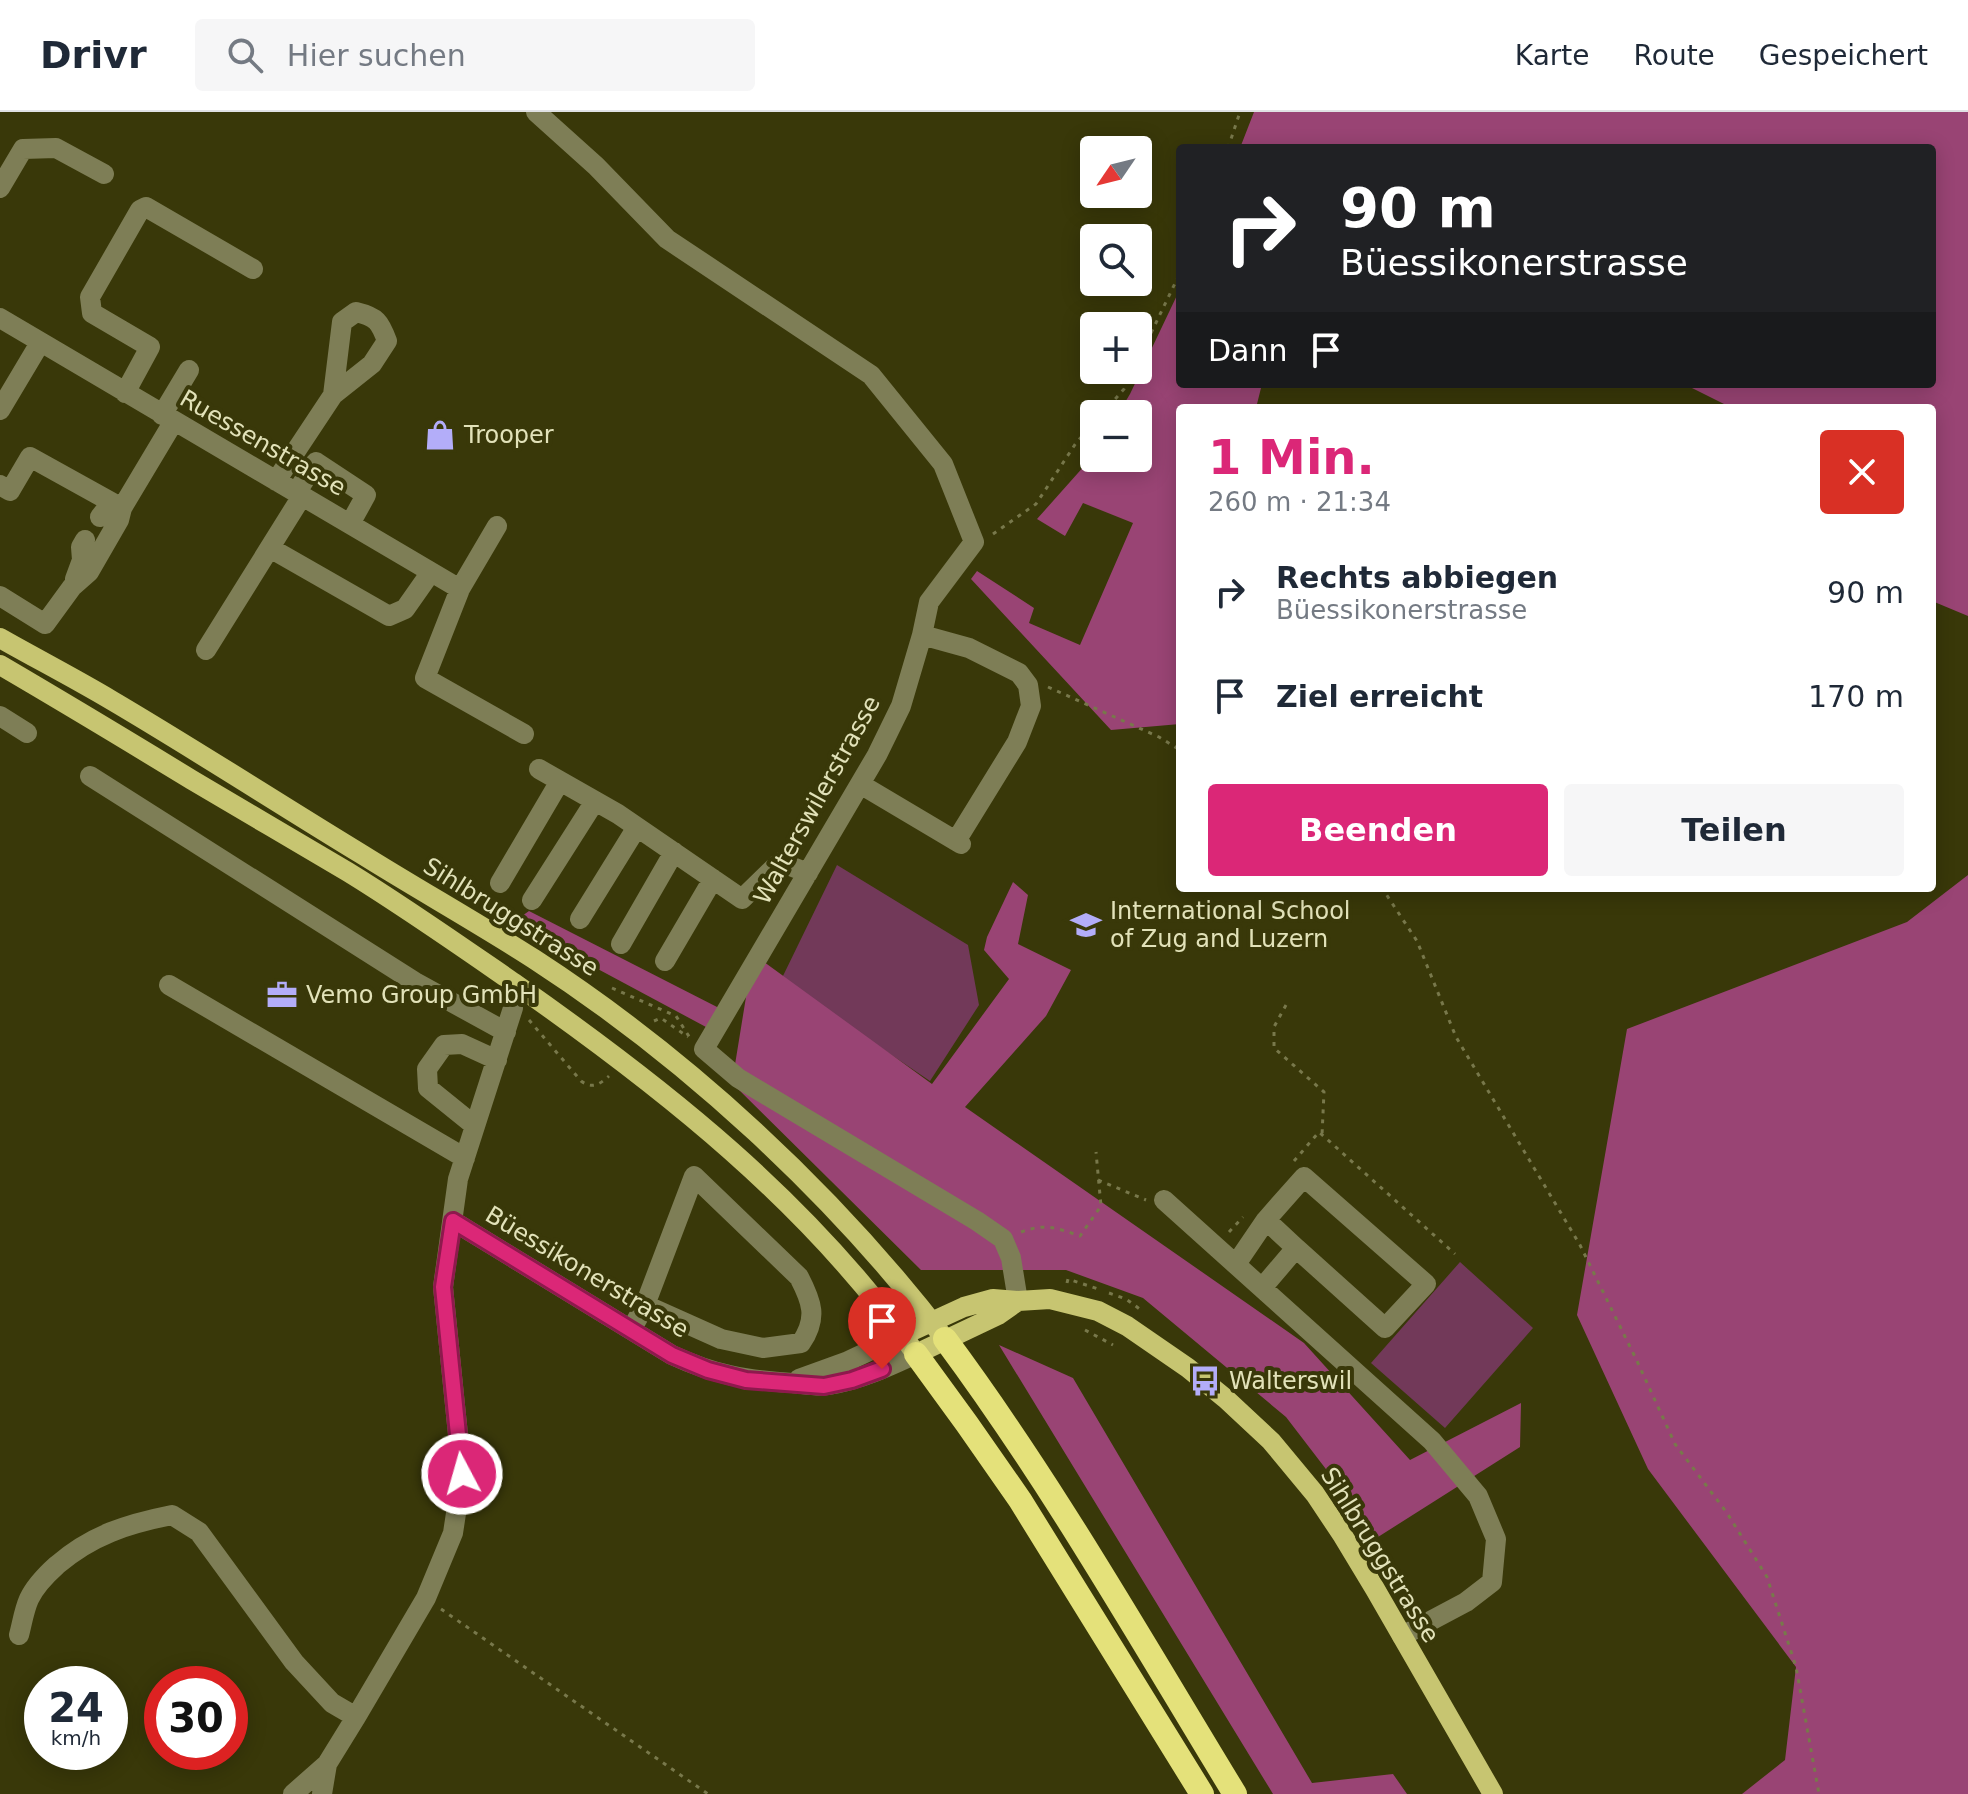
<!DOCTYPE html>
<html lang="de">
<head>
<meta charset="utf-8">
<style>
  body { margin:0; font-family:"DejaVu Sans",sans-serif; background:#f6f6f7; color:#1f2937; height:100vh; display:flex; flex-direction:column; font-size:30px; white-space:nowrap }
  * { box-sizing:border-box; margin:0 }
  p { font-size:26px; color:#747a83 }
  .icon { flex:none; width:44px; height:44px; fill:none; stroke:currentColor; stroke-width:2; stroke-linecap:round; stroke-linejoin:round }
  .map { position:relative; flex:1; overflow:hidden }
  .details { position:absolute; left:1176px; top:292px; width:760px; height:488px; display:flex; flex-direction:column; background:#fff; border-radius:8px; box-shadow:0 4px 20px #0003 }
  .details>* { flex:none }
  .guide { position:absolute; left:1176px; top:32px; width:760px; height:244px; border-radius:8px; box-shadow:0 4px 20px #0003; background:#202124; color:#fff; overflow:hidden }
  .needle { width:52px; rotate:235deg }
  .fabs { position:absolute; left:1080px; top:24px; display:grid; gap:16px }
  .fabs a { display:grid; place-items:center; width:72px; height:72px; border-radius:8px; background:#fff; box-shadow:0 4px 20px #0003; font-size:40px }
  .speed { position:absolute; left:24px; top:1554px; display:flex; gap:16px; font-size:40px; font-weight:700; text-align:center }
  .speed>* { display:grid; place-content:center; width:104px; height:104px; border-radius:50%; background:#fff; box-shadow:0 4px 20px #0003; line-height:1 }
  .speed small { font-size:20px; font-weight:400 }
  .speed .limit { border:12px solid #d22; background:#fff; color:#111 }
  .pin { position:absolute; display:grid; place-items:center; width:68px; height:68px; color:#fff; margin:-82px -34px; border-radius:50% 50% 50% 0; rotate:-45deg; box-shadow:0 0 8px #0007 }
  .pin .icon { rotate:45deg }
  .me { position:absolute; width:88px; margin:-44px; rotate:354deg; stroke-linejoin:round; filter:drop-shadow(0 0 6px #0008) }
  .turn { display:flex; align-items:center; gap:28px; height:168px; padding:0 32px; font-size:36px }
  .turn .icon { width:104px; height:104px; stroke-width:2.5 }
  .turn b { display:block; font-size:56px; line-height:68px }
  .then { display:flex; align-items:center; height:76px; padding:0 32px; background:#0003; gap:16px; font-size:30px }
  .round { display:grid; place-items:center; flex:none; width:84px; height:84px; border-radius:8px; background:#f6f6f7 }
  .overview { display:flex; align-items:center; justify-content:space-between; height:136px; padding:0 32px }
  h1 { font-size:48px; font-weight:700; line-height:60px; color:#db2777 }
  .button { display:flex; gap:16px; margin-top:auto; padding:16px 32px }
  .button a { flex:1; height:92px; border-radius:8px; background:#db2777; color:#fff; font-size:32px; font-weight:700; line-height:92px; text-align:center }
  .button a+a { background:#f6f6f7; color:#1f2937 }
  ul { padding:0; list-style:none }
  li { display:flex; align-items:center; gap:24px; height:104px; padding:0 32px }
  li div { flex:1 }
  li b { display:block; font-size:30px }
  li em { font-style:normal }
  header { display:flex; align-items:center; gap:48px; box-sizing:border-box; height:112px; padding:0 40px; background:#fff; border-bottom:2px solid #e0e1e3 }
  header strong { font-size:38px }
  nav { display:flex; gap:44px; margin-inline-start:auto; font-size:28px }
  .search { width:560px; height:72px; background:#f6f6f7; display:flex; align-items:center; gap:20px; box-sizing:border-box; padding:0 28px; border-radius:8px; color:#747a83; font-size:30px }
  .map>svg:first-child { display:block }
  .green { fill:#723959 }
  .forest { fill:#994474 }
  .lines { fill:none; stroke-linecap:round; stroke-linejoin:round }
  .path { stroke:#78784b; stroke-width:3; stroke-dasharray:4 6; stroke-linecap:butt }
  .minor { stroke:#7e7e56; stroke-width:20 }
  .major { stroke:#c7c571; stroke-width:20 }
  .highway { stroke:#e4e17a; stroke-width:24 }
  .route-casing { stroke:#8e194d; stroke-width:20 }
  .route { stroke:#db2777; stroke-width:14 }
  .labels { text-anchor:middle; stroke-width:8; stroke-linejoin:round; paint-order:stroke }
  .poi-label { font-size:24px; fill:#e2e2b9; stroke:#393809; text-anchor:start }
  .street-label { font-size:24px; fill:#e2e2b9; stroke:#393809 }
</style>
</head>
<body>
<header>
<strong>Drivr</strong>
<div class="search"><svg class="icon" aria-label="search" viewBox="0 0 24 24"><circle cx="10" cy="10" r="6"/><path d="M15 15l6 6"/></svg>Hier suchen</div>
<nav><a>Karte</a><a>Route</a><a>Gespeichert</a></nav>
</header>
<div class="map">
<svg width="1968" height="1682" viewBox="0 0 1968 1682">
  <rect width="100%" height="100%" fill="#393809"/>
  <!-- green -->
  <path class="green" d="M837,753L968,833L979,893L930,969L781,868Z
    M1460,1150L1533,1216L1445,1316L1371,1251Z"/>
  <!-- forest -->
  <path class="forest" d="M1254,0H1968V504L1932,489V296H1732L1684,272H1932V36H1240Z
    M1180,177V272H1262L1256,296H1180V612L1111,618L971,467L977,459L1034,496L1029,511L1080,533L1133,411L1083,391L1065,424L1037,407L1094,343V346H1138V302H1118L1130,282Z
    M1968,763V1682H1742L1785,1648L1796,1555L1648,1357L1577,1203L1627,917L1907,810Z
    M1013,770L1028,783L1018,832L1071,858L1046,904L965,995L1304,1231L1410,1348L1521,1291L1520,1335L1378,1425L1286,1305L1143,1186L1066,1158H921L732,971L753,842L932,972L1009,867L984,838L987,825Z
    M529,799L719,896L706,915L512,811Z
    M999,1233L1073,1266L1312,1671L1393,1662L1407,1682H1273Z"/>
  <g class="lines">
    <!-- path -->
    <path class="path" d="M1228,36L1240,0
      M1138,248L1180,161
      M1102,302L1124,277L1133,258
      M993,422L1036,392L1076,331L1094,311
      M1048,575L1159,625L1180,638
      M1380,776L1386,782L1417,829L1456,925L1580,1133L1637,1249L1675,1332L1727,1401L1767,1465L1796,1555L1819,1682
      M612,876L676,904L690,926
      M1286,893L1274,915V936L1324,980L1322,1023
      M529,908L581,969C592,977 599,973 609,964
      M654,909L661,906L688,925
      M1294,1049L1319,1020L1455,1142
      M1098,1068L1146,1088
      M1021,1120C1045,1111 1057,1116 1080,1124L1101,1094L1096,1040
      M1229,1120L1243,1105
      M1067,1171L1068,1167L1098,1177
      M1109,1181L1126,1187L1141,1198
      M1085,1218L1113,1233
      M441,1497L708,1682"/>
    <!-- minor -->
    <path class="minor" d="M536,0L596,54L667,127L871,263L943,352L974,430L929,490L922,523L901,594L877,643L704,937L738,966L977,1109L1003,1127L1011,1146L1018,1189
      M0,76L23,37L56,36L104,62
      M0,206L460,477
      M125,281L150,235L92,201L90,185L140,98L146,95L253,157
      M0,298L40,231
      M162,303L189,258
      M276,369L333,283L372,252L387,229C380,210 377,205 356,200L342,210L333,283
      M0,373L10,379L30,345L122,396L174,309
      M296,381L316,350L366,383L350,412
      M497,414L460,477L425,566L524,622
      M270,436L389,504L405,497L431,460
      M75,467L82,448L81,435L85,428
      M0,484L45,512L72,475L89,460L119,408L122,396H107L100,405
      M922,523L969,536L1019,561L1028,573L1031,594L1017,630L956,729
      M206,538L302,384
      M0,604L27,621
      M539,657L618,702L742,787L780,750L808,761
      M90,664L415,870L506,920
      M860,672L961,732
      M500,771L560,669
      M532,788L595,689
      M580,807L637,715
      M621,832L674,740
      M665,849L713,767
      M169,873L465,1046
      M475,1014L428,976L427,957L444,933L462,932L497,948
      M1164,1088L1432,1329L1478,1384L1496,1427L1492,1470L1466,1490L1402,1524
      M1266,1108L1296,1136
      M453,1109L672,1243C715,1263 745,1268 792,1271C804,1272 817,1275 829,1273C860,1268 888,1255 916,1242
      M1236,1152L1266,1108L1304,1065L1426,1172L1385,1216L1296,1136L1262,1176
      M631,1218L645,1193L694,1064L799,1165C812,1190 818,1206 801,1231L763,1236L721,1227L645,1193
      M799,1267L846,1250L903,1223
      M19,1523C22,1512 24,1498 29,1487C35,1474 47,1462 57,1453C92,1423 127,1412 172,1403L199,1420L294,1550L332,1591L356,1605
      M293,1682L327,1652L356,1605L426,1486L453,1421L462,1362L443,1175L458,1067L513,896
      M322,1682L327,1652"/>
    <!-- major -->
    <path class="major" d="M0,526C37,547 74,566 111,588C196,638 279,692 363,743C419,778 478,811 534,847C688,947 833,1081 945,1227
      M0,553C65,591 128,629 192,668C244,699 296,729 348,760C405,795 459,833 514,871C664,976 810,1091 916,1242L998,1203L1018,1189
      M903,1223L964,1195L993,1187L1018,1189L1050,1187L1098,1199L1127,1214L1188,1256L1226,1287L1271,1329L1315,1382L1343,1424L1375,1477L1493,1682"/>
    <!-- highway -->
    <path class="highway" d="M945,1227C1052,1371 1141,1528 1235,1682
      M916,1242L967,1312L1020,1388L1202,1682"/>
  </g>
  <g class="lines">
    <!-- route casing -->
    <g class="route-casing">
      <path id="route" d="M462,1362L443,1175L453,1109L672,1243L708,1258L746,1268L824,1274L852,1268L882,1257"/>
    </g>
    <!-- route -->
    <use href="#route" class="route"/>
  </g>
  <!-- icons -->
  <defs>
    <g id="shop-bare" transform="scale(2.4)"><path d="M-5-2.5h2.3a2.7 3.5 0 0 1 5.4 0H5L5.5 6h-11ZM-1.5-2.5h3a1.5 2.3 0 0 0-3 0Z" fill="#b3adf9" stroke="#393809" stroke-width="2.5" paint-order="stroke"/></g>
    <g id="school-bare" transform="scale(2.4)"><path d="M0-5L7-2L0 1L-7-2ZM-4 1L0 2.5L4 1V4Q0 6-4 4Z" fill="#b3adf9" stroke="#393809" stroke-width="2.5" paint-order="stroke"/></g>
    <g id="office-bare" transform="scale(2.4)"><path d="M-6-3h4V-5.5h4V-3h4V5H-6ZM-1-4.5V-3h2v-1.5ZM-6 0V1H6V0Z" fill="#b3adf9" stroke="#393809" stroke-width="2.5" paint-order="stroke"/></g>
    <g id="bus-bare" transform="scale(2.4)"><path d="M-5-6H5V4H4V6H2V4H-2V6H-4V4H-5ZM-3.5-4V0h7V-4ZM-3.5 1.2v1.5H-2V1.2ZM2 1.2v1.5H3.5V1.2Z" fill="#b3adf9" stroke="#393809" stroke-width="2.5" paint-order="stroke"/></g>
  </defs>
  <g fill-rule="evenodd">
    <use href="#shop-bare" x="440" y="323"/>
    <use href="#school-bare" x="1086" y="813"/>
    <use href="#office-bare" x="282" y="883"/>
    <use href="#bus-bare" x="1205" y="1269"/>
  </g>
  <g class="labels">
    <!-- poi labels -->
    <g class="poi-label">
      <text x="464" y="331">Trooper</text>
      <text x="1110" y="807">International School<tspan x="1110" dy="28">of Zug and Luzern</tspan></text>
      <text x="306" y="891">Vemo Group GmbH</text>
      <text x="1229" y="1277">Walterswil</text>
    </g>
    <!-- street labels -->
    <g class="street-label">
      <text transform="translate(263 331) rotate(30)" y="8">Ruessenstrasse</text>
      <text transform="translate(817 688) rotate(-61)" y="8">Walterswilerstrasse</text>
      <text transform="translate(511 805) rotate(32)" y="8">Sihlbruggstrasse</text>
      <text transform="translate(587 1160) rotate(31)" y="8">Büessikonerstrasse</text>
      <text transform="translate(1380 1443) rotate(58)" y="8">Sihlbruggstrasse</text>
    </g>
  </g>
</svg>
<div class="fabs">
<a><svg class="needle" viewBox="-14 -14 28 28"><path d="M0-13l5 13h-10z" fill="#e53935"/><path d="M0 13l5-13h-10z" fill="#747a83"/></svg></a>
<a><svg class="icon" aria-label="search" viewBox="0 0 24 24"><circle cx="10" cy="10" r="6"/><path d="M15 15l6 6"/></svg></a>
<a>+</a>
<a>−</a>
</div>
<div class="speed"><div>24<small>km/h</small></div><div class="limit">30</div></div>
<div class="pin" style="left:882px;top:1257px;background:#d93025"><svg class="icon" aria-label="arrive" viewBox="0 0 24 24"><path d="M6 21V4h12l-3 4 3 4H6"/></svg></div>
<svg class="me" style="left:462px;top:1362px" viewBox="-20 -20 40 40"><circle r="17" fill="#db2777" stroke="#fff" stroke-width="3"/><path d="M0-11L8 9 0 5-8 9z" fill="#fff"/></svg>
<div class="guide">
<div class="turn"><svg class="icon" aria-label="right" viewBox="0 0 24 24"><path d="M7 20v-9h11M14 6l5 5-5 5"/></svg><div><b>90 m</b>Büessikonerstrasse</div></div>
<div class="then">Dann<svg class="icon" aria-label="arrive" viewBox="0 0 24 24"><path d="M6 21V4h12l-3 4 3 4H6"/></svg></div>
</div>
<section class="details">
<div class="overview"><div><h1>1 Min.</h1><p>260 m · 21:34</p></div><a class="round" style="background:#d93025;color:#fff"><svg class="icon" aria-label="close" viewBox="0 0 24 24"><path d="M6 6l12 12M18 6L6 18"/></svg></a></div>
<ul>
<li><svg class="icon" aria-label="right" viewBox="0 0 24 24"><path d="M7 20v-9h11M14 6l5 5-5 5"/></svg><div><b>Rechts abbiegen</b><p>Büessikonerstrasse</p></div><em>90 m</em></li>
<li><svg class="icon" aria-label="arrive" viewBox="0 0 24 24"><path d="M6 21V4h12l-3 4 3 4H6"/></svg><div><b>Ziel erreicht</b></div><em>170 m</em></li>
</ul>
<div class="button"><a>Beenden</a><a>Teilen</a></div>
</section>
</div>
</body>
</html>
